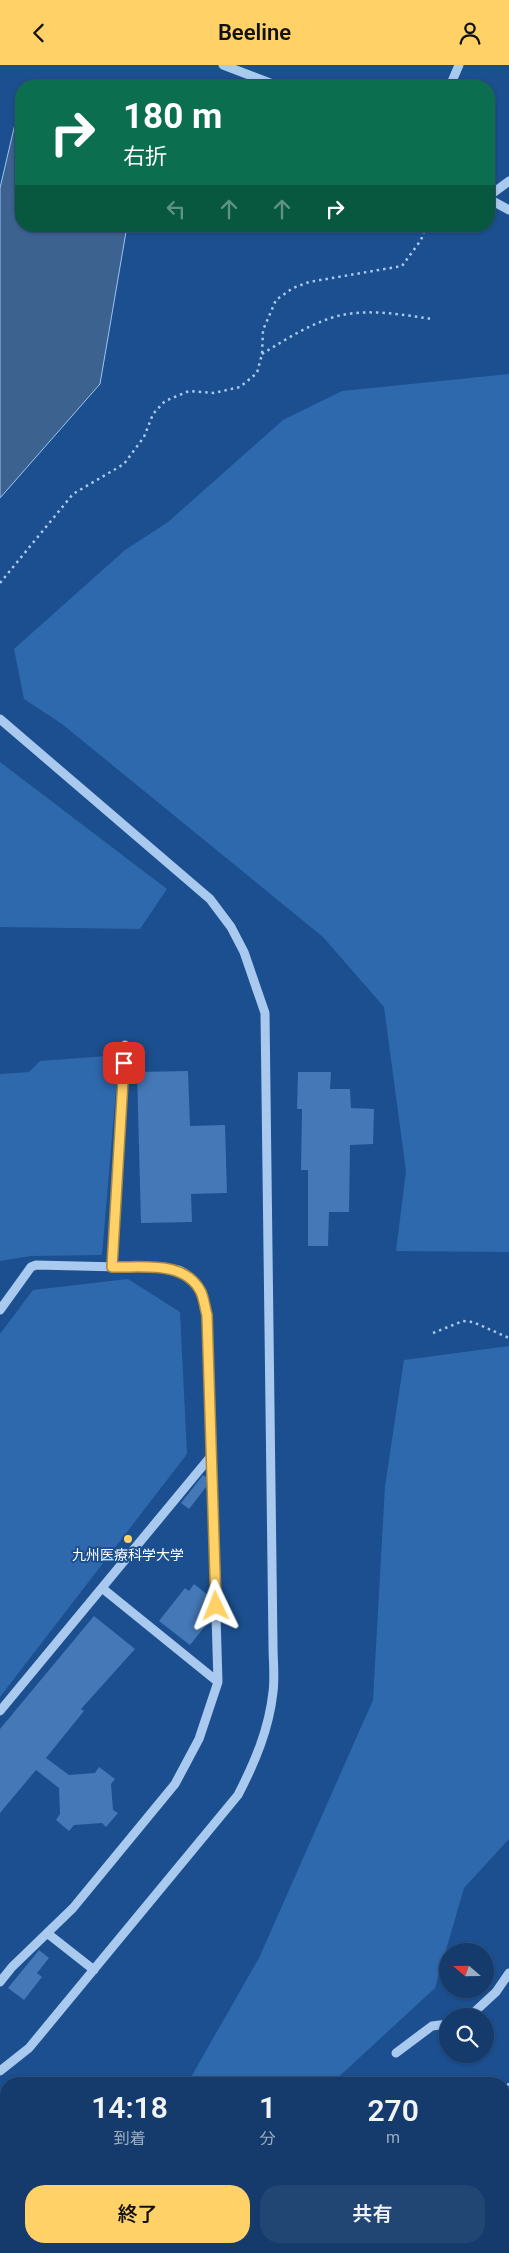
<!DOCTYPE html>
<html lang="ja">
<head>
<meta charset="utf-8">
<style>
  body { margin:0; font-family:Roboto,"Noto Sans JP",sans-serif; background:#214673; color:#f1f3f6; height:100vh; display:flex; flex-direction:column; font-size:19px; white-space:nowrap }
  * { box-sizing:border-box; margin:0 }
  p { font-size:16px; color:#9dadc1 }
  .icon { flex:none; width:28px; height:28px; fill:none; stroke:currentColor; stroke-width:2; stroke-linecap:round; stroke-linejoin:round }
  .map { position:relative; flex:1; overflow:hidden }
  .side { position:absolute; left:0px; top:2012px; width:510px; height:176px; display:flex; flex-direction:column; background:#143b6b; border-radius:20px 20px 0 0; box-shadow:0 1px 4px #0004,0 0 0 1px #33557e }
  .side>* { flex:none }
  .top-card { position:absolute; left:15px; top:15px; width:480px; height:152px; border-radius:20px; box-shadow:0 1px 4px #0004,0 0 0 1px #33557e; background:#0b6e4f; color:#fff; overflow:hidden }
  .needle { width:32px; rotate:290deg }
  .controls { position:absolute; left:439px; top:1878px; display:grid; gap:10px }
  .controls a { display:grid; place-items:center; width:55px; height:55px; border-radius:50%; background:#143b6b; box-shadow:0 1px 4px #0004,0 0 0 1px #33557e; font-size:25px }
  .pin { position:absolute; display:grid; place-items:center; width:42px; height:42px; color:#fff; margin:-21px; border-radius:10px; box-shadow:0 2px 8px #0006 }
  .me { position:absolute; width:55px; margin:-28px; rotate:358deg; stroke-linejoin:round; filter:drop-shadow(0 0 4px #0008) }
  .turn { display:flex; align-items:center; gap:18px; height:105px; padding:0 25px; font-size:22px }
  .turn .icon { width:65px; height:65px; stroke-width:2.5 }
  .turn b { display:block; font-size:35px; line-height:42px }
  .lanes { display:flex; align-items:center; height:48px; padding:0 25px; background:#0003; justify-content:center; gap:25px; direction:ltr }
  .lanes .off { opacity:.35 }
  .eta { display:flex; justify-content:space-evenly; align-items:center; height:85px; text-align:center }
  .eta b { font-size:30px; font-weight:600; line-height:35px }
  .action { display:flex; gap:10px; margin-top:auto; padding:10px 25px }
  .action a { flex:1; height:58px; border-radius:20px; background:#ffd166; color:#111; font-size:20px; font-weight:600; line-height:58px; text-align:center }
  .action a+a { background:#214673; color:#f1f3f6 }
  header { display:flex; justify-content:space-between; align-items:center; height:65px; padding:0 25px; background:#ffd166; color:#111; font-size:22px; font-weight:600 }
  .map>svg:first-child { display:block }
  .green { fill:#2e69ad }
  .water { fill:#3c6290; stroke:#9cc4f0 }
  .building { fill:#4478b7 }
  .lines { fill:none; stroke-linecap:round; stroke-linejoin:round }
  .path { stroke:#a9c9ee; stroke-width:2.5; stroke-dasharray:2.5 4; stroke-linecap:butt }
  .minor { stroke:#a9c9ee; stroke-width:9 }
  .route-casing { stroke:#a68842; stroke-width:12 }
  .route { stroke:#ffd166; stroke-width:9 }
  .poi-dot { fill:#ffd166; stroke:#1b4f8f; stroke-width:2 }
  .labels { text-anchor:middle; stroke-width:4; stroke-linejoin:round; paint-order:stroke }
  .poi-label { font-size:14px; fill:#fff; stroke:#1b4f8f }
</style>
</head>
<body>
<header><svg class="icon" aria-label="back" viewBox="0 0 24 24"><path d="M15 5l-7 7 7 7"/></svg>Beeline<svg class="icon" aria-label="person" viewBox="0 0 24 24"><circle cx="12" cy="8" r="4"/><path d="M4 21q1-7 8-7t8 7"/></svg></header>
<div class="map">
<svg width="509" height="2188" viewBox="0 0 509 2188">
  <rect width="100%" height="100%" fill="#1b4f8f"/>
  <!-- green -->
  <path class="green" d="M509,309V1187L396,1186L406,1106L384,942L323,872L62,659L24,634L14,584L125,485L168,457L283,355L342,326Z
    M0,697L167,824L140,864L0,862Z
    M119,990L102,1190L31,1191L0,1196V1009L29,1007L40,996Z
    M128,1214L180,1247L187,1389L0,1632V1269L33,1225Z
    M509,1281V1774L464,1823L435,1923L331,2019H187L259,1893L373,1635L385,1421L404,1295Z
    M509,2022V2174L504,2178V2028Z
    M6,2133V2182L216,2183L213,2188H0V2135Z
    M372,2183V2182L497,2183L489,2188H368Z"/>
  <!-- water -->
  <path class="water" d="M21,33V161H127L100,319L0,433V123Z"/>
  <!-- building -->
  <path class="building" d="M188,1006L190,1061L225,1060L227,1128L191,1129L192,1157L141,1158L137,1007Z
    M298,1007H331L330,1024H350L351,1043L374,1044L373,1079L350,1080L349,1147H329L328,1181H308V1105H301L302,1044H297Z
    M203,1410L206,1412V1422L189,1444L181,1438Z
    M194,1519L209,1531V1537L206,1540L210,1543V1555L190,1580L159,1556L185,1523L189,1526Z
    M94,1551L135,1584L81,1644L84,1646L46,1693L69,1710L95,1708L99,1702L115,1714L111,1719L113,1745L118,1748L106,1762L102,1758L74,1760L69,1766L56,1755L60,1749L59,1723L36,1705L0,1748V1664Z
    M39,1885L49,1893L37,1908L42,1912L24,1935L8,1923Z"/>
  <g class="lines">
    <!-- path -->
    <path class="path" d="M262,289C283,276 305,262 328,254C361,242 398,249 432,254
      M0,518L73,429L124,399L144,372L153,349L165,336L189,326L214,328L240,322L257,308L262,289L263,265L276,235L293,223L309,217L402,201L421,175L426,161
      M433,1268L463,1256L473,1257L509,1273
      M504,2026L509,2018"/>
    <!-- minor -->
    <path class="minor" d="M223,0L278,21
      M450,21L459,0
      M489,131L509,116
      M489,134L509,145
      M0,654L210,834L231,862L244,887L265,948L273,1580C273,1595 275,1612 273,1627C269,1664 255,1697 238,1730L29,1983L0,2006
      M112,1202L125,980
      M0,1245L31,1202L36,1200L161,1203C167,1204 175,1203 181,1206C198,1214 203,1234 207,1250L218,1617L199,1674L175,1719L73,1843L12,1902L0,1917
      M102,1523L218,1617
      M0,1646L211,1391
      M47,1868L94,1905
      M470,1951L496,1927L509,1908
      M396,1988L432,1961L448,1959"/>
  </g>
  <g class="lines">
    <!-- route casing -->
    <g class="route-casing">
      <path id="route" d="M124,998L112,1202C142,1203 185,1195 201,1227C204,1234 205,1243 207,1250L216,1541"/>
    </g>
    <!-- route -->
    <use href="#route" class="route"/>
  </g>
  <!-- markers -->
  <circle class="poi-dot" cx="128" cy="1474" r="5"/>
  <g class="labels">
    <!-- poi labels -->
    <g class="poi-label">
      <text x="128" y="1495">九州医療科学大学</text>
    </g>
  </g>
</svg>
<div class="controls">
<a><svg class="needle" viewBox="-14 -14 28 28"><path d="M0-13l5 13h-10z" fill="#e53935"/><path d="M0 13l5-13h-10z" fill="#9dadc1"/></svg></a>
<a><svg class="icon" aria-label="search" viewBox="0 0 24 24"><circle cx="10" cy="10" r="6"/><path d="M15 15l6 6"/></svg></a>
</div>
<div class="pin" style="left:124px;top:998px;background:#d93025"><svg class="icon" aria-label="arrive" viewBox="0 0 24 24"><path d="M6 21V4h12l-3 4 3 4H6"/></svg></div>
<svg class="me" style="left:216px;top:1541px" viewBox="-20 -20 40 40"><path d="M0-17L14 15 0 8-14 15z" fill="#ffd166" stroke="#fff" stroke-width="4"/></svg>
<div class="top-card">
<div class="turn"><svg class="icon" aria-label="right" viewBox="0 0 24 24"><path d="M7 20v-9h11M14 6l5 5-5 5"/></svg><div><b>180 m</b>右折</div></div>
<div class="lanes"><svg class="icon off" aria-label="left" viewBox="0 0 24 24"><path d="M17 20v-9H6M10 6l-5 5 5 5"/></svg><svg class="icon off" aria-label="ahead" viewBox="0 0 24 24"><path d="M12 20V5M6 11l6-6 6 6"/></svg><svg class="icon off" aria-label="ahead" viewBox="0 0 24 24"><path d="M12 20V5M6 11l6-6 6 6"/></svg><svg class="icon" aria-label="right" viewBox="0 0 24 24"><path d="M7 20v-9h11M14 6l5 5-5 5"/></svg></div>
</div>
<section class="side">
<div class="eta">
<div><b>14:18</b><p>到着</p></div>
<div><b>1</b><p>分</p></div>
<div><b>270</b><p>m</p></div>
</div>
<div class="action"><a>終了</a><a>共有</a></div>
</section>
</div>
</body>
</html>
